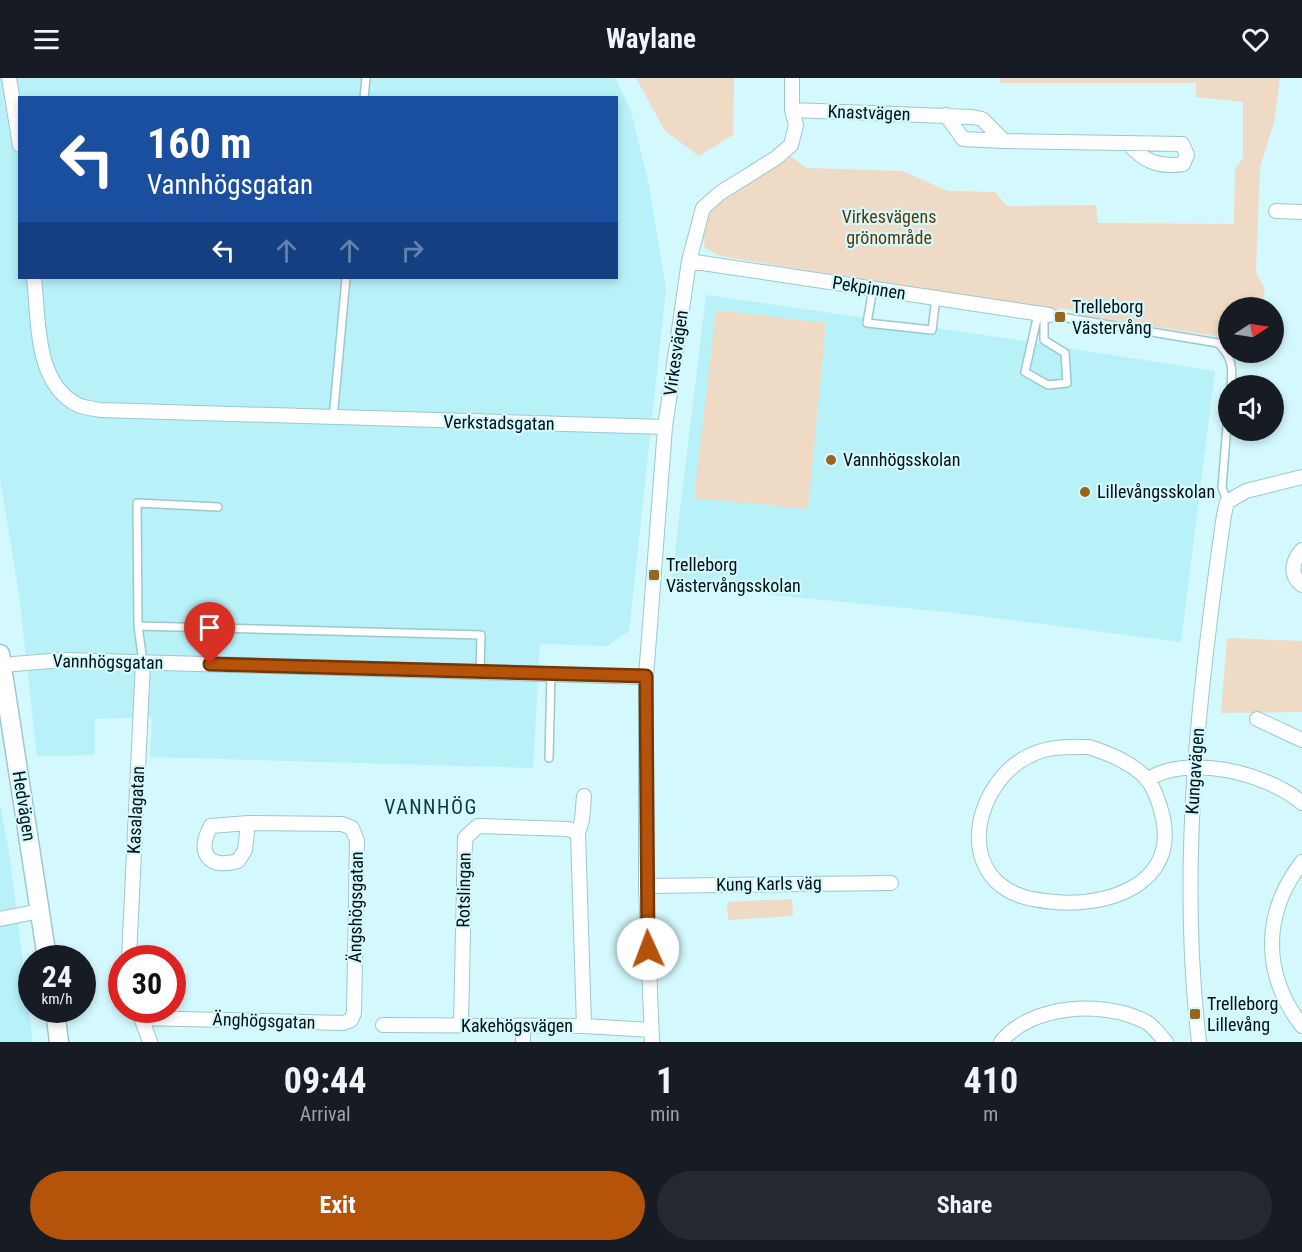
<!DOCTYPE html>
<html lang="en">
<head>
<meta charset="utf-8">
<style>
  body { margin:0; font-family:"Roboto Condensed",sans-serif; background:#242831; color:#f1f3f6; height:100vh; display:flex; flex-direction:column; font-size:22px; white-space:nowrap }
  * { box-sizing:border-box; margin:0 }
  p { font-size:20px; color:#9ea1a6 }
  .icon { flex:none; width:33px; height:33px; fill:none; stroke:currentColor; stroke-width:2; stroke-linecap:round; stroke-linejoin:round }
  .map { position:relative; height:964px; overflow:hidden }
  .sheet { display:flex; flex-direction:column; background:#171b24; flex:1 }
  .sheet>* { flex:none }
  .hud { position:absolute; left:18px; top:18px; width:600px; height:183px; border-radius:0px; box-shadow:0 3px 9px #0003; background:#1a4fa0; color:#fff; overflow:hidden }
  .needle { width:39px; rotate:78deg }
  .buttons { position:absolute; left:1218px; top:219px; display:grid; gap:12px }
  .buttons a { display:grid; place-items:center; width:66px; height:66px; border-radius:50%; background:#171b24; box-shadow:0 3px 9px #0003; font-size:30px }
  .speed { position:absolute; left:18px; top:867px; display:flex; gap:12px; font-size:30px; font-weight:700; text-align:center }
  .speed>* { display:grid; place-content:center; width:78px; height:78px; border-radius:50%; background:#171b24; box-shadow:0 3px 9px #0003; line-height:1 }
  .speed small { font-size:15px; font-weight:400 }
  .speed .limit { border:9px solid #d22; background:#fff; color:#111 }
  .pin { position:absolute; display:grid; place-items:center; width:51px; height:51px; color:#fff; margin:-62px -26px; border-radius:50% 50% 50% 0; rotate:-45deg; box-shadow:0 0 6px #0007 }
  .pin .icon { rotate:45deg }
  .me { position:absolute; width:66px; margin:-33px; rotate:358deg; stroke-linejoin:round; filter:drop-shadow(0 0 4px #0008) }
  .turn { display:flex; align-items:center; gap:21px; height:126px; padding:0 30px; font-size:27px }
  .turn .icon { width:78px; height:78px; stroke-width:2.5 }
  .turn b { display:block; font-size:42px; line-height:51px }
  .lanes { display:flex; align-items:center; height:57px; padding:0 30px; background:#0003; justify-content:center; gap:30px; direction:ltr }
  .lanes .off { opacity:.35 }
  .eta { display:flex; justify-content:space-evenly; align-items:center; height:102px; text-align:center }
  .eta b { font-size:36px; font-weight:700; line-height:42px }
  .button { display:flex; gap:12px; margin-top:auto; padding:12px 30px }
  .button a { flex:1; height:69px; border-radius:36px; background:#b45309; color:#fff; font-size:24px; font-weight:700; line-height:69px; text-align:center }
  .button a+a { background:#242831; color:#f1f3f6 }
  header { display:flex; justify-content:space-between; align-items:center; height:78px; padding:0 30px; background:#171b24; font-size:27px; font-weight:700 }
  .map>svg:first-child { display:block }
  .built { fill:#b8f1f8; fill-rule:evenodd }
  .green { fill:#efdbc5 }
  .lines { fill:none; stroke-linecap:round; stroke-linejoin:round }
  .lane-casing { stroke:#9bc8ce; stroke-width:10 }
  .street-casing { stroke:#9bc8ce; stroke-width:16 }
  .secondary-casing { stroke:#9bc8ce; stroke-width:21 }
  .lane { stroke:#fff; stroke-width:7 }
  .street { stroke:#fff; stroke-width:14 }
  .secondary { stroke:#fff; stroke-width:18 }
  .route-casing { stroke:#753606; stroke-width:15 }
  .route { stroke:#b45309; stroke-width:10 }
  .poi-dot { fill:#99641b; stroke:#d3f8fd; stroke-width:2 }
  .labels { text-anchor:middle; stroke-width:4.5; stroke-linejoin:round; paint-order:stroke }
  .street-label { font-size:18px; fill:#011012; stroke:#d3f8fd }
  .park-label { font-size:18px; fill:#5a3806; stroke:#d3f8fd }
  .poi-label { font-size:18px; fill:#011012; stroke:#d3f8fd; text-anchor:start }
  .neighbourhood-label { font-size:20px; letter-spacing:1.5px; fill:#0a393d; stroke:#d3f8fd }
</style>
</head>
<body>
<header><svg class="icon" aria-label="menu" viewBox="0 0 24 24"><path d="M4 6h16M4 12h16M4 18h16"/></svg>Waylane<svg class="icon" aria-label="heart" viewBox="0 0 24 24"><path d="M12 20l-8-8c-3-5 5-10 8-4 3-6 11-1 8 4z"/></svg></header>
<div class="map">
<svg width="1302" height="964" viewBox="0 0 1302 964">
  <rect width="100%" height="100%" fill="#d3f8fd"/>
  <!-- built -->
  <path class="built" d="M0,0H615L630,30L649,107L666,211L629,553L607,568L540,566L533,690L150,679L152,639L95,641V677L37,678L19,516L0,401ZM20,20H616V200H20Z
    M706,217L991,258L1215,293L1181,564L956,535L671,507Z
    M0,725L10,781L33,964H0Z"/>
  <!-- green -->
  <path class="green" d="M636,0H734L733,57L699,78L665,53Z
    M1000,0H1280L1274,45L1260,89L1256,194L1265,211L1261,229L1228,230V265L1215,258L1084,238V234L1059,230L1058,234L720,178L705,170L703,160L710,132L790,78L807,90L902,93L948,113L995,114L1007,128L1096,127L1098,145L1234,146L1235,92L1243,80V24L1196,19V5H1000Z
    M716,232L826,245L808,431L694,420Z
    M1227,560L1302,563V634L1221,635Z
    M792,821L793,838L728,842L727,824Z"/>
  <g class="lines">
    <!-- lane casing -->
    <g class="lane-casing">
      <path id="lane" d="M364,20L366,0
        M873,210L867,245L932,252L936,220
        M1038,236L1025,294L1048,307L1067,305L1065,275L1044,262V237
        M1049,237L1218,265C1232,279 1233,289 1231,308
        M333,341L346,200
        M1227,424L1222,409L1228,335
        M218,429L137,425L138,548L481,557L480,593
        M138,548L143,584
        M549,680L551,595"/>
    </g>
    <!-- street casing -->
    <g class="street-casing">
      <path id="street" d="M9,0L20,67
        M792,32L972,39L982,41L1004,63L1182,66L1187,77L1183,86C1159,90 1143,83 1128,65
        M946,37L963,61L1004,63
        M1276,133L1302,134
        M689,183L1049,237
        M34,200C39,241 34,305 78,327C85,330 94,331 101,332L665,349
        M1302,472C1292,483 1289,497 1302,507
        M1,587L63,582L646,599
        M1257,641L1302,662
        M1089,669C1108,675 1134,686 1148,702C1156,713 1160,727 1163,740C1177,807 1107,829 1054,824C1032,822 1011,818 996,803C959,766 987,696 1031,677C1049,668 1069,669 1089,669Z
        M1147,702C1187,675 1267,695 1302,725
        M584,718L582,742L578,755L584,948
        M1302,784C1262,836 1262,896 1302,948
        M646,808L891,805
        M0,841L40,833
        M129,880L143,584
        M139,934L150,964
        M141,940L343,945L351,942L354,935L357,763L352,750L342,746L248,745L211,748C196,774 208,792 238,783L245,772L248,745
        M383,947L584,948L651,952
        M461,947L465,760L478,748L568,751L578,755
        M523,964V948
        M652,964L646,808V599L665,349L689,183L703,130L720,115L776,80L791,67L796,47L792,32V0
        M1001,964C1031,926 1105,922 1146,944C1154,948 1160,958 1166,964
        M1199,964C1178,788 1199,611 1224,437L1227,424L1246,413L1302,399"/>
    </g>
    <!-- secondary casing -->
    <g class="secondary-casing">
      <path id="secondary" d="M0,576L47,880
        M55,932L59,964"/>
    </g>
    <!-- lane -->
    <use href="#lane" class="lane"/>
    <!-- street -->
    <use href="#street" class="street"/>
    <!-- secondary -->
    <use href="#secondary" class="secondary"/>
  </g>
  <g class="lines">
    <!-- route casing -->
    <g class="route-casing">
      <path id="route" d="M210,586L646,598L648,871"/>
    </g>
    <!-- route -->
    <use href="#route" class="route"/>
  </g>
  <!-- markers -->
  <g class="poi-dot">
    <rect x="1054" y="233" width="12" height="12" rx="3"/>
    <circle cx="831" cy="382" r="6"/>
    <circle cx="1085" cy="414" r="6"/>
    <rect x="648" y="491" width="12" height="12" rx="3"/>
    <rect x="1189" y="930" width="12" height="12" rx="3"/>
  </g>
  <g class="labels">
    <!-- street labels -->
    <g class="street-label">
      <text transform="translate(869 35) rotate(2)" y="6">Knastvägen</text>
      <text transform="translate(869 210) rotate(9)" y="6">Pekpinnen</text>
      <text transform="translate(676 275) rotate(-82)" y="6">Virkesvägen</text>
      <text transform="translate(499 345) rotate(1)" y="6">Verkstadsgatan</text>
      <text transform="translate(108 584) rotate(1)" y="6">Vannhögsgatan</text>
      <text transform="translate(1195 693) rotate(-86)" y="6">Kungavägen</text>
      <text transform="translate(24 728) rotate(81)" y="6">Hedvägen</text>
      <text transform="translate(136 732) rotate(-87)" y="6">Kasalagatan</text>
      <text transform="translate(769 806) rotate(-1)" y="6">Kung Karls väg</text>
      <text transform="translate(464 812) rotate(-89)" y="6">Rotslingan</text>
      <text transform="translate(356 829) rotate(-89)" y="6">Ängshögsgatan</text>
      <text transform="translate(264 943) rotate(2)" y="6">Änghögsgatan</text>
      <text x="517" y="954">Kakehögsvägen</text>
    </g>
    <!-- park labels -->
    <g class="park-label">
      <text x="889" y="145">Virkesvägens<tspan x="889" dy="21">grönområde</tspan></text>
    </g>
    <!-- poi labels -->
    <g class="poi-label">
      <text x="1072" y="235">Trelleborg<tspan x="1072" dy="21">Västervång</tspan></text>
      <text x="843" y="388">Vannhögsskolan</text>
      <text x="1097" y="420">Lillevångsskolan</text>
      <text x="666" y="493">Trelleborg<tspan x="666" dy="21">Västervångsskolan</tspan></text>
      <text x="1207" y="932">Trelleborg<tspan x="1207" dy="21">Lillevång</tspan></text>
    </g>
    <!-- neighbourhood labels -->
    <g class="neighbourhood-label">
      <text x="431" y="736">VANNHÖG</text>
    </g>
  </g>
</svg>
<div class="buttons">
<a><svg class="needle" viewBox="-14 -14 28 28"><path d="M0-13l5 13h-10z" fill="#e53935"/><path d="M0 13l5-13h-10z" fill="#9ea1a6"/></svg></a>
<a><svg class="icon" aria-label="sound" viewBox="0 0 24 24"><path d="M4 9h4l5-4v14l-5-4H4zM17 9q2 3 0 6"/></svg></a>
</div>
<div class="speed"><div>24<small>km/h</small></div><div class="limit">30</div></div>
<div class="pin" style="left:210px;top:586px;background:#d93025"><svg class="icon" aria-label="arrive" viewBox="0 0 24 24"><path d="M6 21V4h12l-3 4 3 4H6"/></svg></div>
<svg class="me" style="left:648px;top:871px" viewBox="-20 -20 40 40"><circle r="19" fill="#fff"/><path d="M0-13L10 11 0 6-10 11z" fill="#b45309"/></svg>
<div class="hud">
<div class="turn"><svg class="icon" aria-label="left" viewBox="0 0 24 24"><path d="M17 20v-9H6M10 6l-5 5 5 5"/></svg><div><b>160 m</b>Vannhögsgatan</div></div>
<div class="lanes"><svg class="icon" aria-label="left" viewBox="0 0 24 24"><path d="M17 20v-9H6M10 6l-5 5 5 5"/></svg><svg class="icon off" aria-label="ahead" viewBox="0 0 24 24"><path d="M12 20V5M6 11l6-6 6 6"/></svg><svg class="icon off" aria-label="ahead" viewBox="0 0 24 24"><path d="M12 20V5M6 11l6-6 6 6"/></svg><svg class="icon off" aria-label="right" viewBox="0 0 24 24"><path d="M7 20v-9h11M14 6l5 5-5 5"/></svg></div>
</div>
</div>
<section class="sheet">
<div class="eta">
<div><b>09:44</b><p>Arrival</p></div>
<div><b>1</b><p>min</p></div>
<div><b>410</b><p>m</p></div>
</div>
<div class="button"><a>Exit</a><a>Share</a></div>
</section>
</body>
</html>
